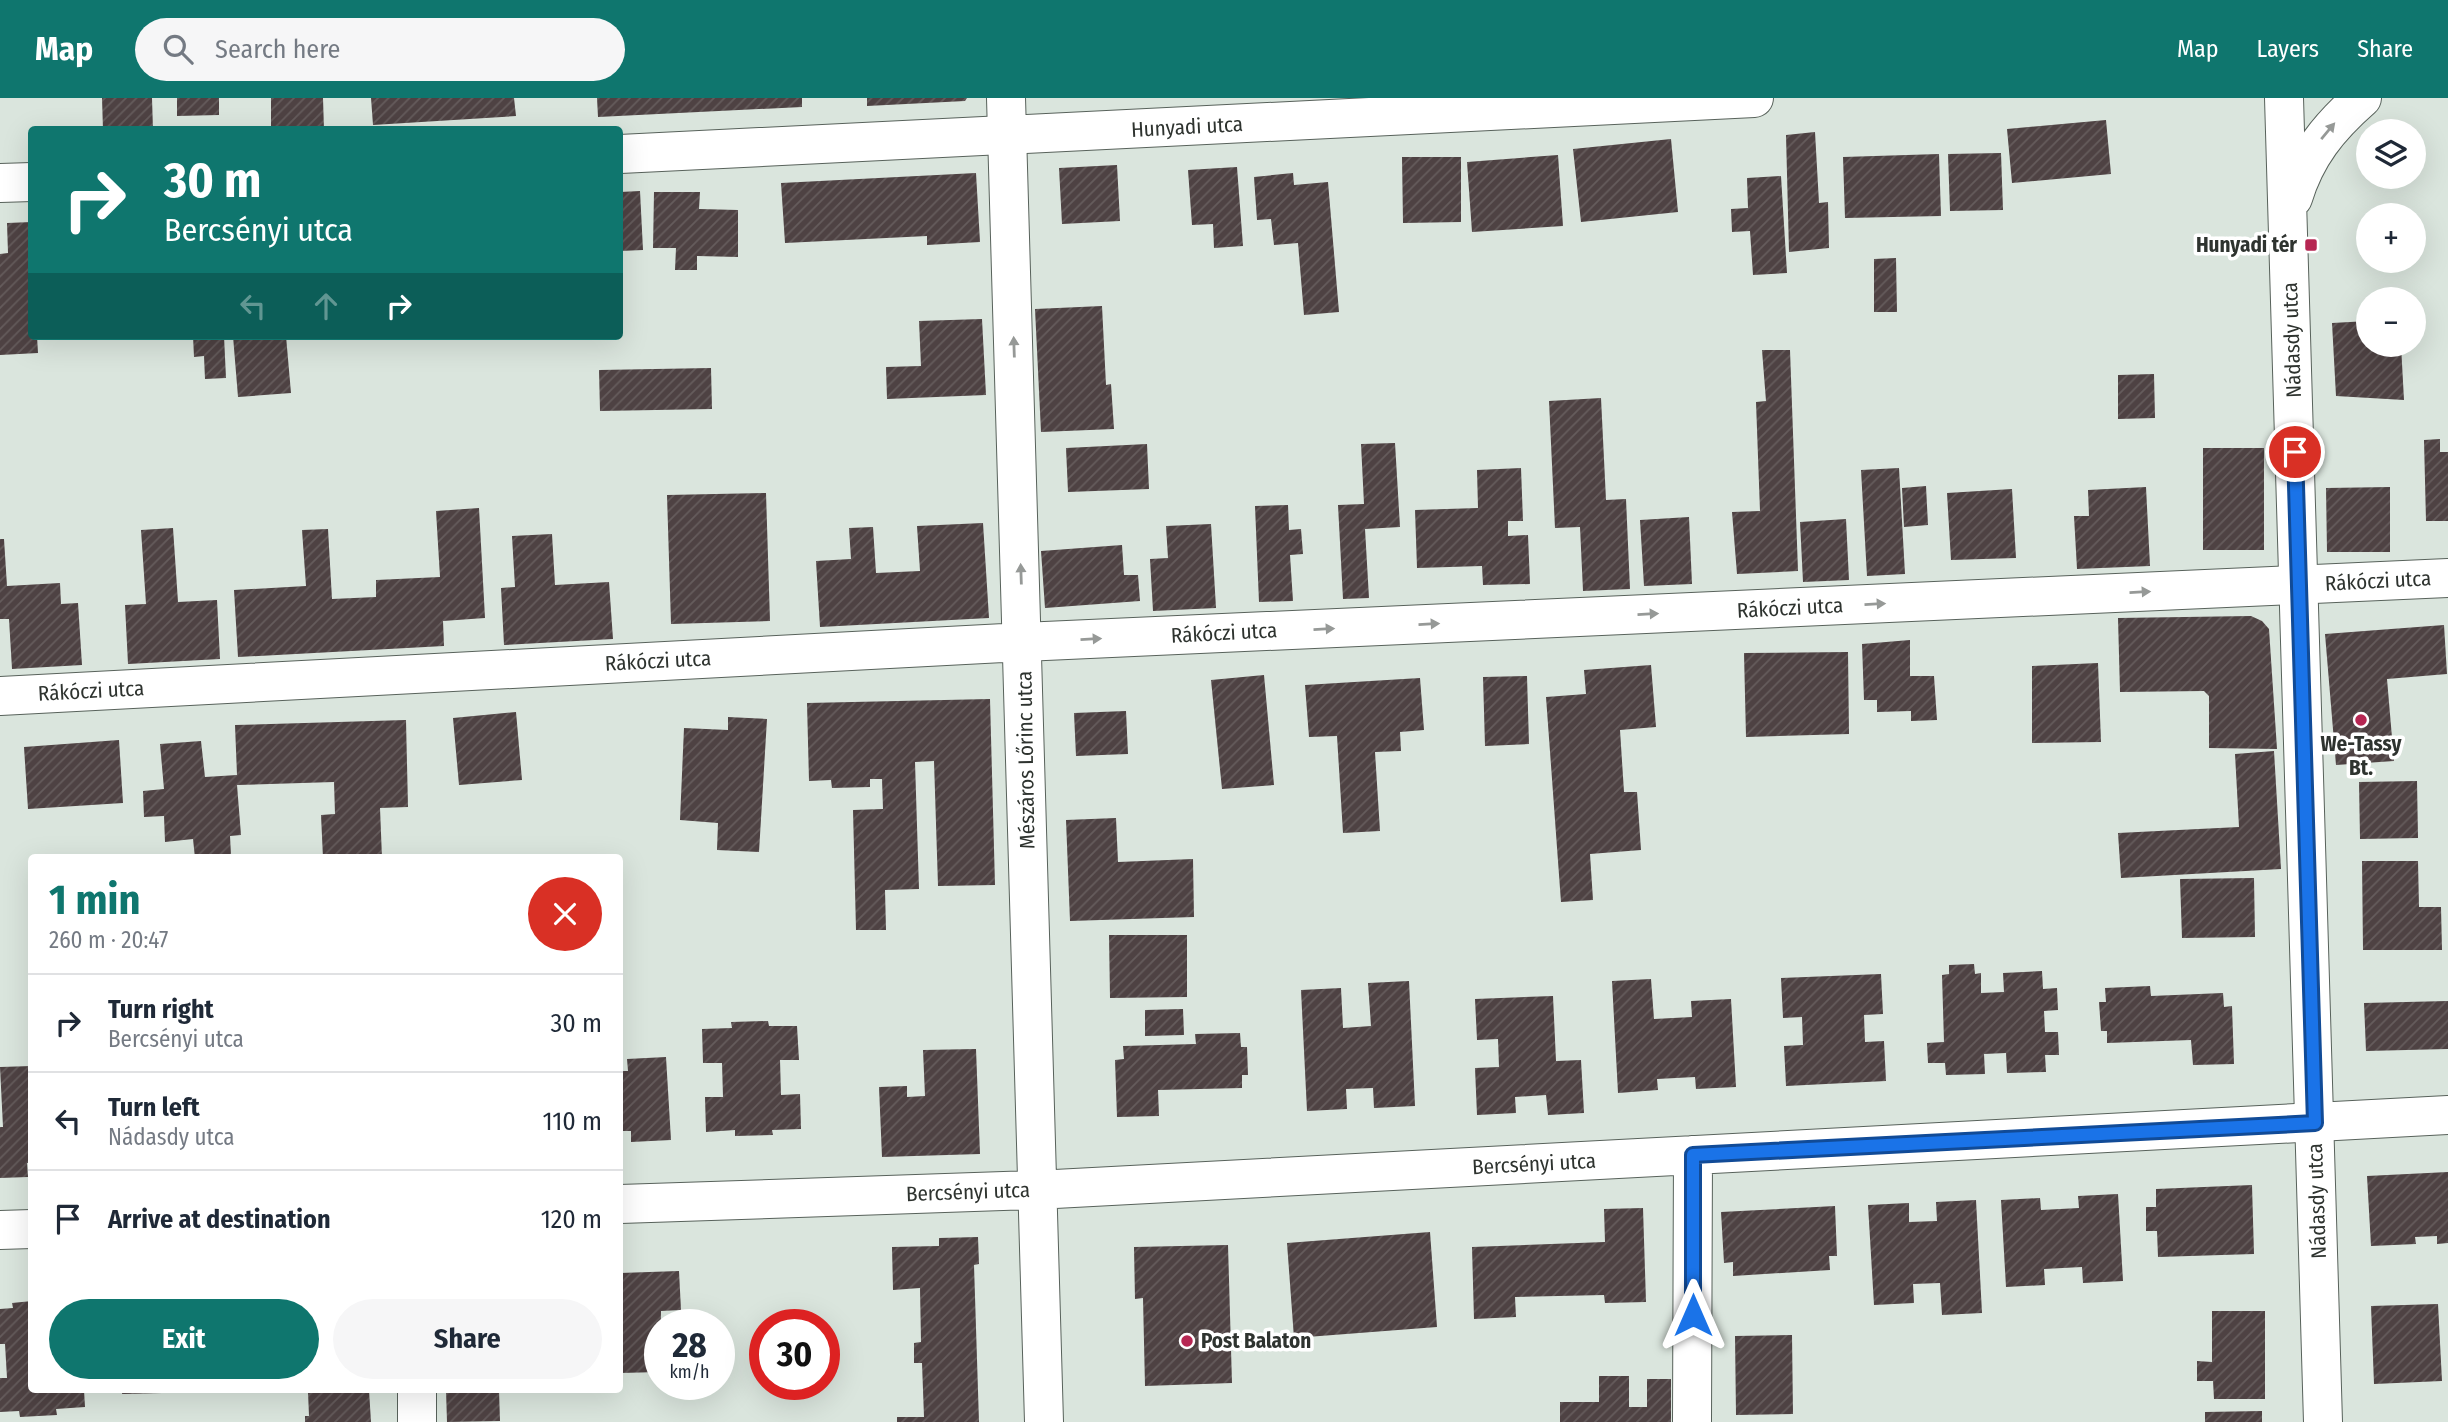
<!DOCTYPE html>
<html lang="en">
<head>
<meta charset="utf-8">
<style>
  body { margin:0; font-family:"Fira Sans Condensed",sans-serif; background:#f6f6f7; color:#1f2937; height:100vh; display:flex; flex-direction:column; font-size:26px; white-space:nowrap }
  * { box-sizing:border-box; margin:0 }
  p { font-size:23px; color:#747a83 }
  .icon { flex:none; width:38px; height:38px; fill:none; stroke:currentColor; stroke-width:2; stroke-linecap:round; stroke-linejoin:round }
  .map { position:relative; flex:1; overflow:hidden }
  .side { position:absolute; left:28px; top:756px; width:595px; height:539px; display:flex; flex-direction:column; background:#fff; border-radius:7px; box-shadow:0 7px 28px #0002 }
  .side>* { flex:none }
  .banner { position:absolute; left:28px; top:28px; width:595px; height:214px; border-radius:7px; box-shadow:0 7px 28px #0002; background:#0f766e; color:#fff; overflow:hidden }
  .tools { position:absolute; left:2356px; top:21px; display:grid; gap:14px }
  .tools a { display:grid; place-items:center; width:70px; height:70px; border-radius:50%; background:#fff; box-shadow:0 7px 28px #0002; font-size:35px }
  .speed { position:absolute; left:644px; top:1211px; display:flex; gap:14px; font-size:35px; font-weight:700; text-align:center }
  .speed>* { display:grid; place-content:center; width:91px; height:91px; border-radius:50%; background:#fff; box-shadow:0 7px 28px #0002; line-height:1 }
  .speed small { font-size:18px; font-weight:400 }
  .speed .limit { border:10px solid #d22; background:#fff; color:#111 }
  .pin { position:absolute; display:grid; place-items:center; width:60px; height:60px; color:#fff; margin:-30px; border:4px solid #fff; border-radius:50%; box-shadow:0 2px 7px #0007 }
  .me { position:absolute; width:77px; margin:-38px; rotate:0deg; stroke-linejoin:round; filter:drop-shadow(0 0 5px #0008) }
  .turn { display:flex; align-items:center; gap:24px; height:147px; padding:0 21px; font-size:32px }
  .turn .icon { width:91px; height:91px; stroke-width:2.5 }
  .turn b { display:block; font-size:49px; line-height:60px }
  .lanes { display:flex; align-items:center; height:66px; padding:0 21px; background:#0003; justify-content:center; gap:35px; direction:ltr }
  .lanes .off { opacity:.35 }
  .round { display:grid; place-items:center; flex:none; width:74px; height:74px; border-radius:37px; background:#f6f6f7 }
  .head { display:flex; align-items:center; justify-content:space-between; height:119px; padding:0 21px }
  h1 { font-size:42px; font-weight:700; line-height:52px; color:#0f766e }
  .cta { display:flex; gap:14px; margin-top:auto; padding:14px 21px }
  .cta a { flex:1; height:80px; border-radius:42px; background:#0f766e; color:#fff; font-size:28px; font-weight:700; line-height:80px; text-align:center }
  .cta a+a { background:#f6f6f7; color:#1f2937 }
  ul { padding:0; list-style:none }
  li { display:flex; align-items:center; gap:21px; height:98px; padding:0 21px; border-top:2px solid #e0e1e3 }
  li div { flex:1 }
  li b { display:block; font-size:26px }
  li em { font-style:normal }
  header { display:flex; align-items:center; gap:42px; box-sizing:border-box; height:98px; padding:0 35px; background:#0f766e; color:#fff }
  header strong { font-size:33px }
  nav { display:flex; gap:38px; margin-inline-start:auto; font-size:24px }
  .search { width:490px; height:63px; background:#f6f6f7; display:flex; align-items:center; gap:18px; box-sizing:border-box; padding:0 24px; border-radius:38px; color:#747a83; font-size:26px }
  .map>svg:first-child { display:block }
  .building { fill:url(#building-hatch) }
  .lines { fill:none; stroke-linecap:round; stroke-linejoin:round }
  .minor-casing { stroke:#58625b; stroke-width:40 }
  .tertiary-casing { stroke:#58625b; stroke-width:40 }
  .minor { stroke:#fff; stroke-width:38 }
  .tertiary { stroke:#fff; stroke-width:38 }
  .oneway { fill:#969997 }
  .route-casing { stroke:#114b97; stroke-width:18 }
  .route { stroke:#1a73e8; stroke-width:12 }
  .poi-dot { fill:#b62652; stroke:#fff; stroke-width:2.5 }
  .labels { text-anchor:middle; stroke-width:7; stroke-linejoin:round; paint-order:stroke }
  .street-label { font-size:21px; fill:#2e332f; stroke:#fff }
  .poi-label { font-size:21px; font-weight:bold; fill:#2e332f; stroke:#fff; text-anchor:end }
</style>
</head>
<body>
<header>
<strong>Map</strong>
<div class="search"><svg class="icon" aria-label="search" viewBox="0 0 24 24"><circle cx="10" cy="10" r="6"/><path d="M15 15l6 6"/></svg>Search here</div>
<nav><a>Map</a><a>Layers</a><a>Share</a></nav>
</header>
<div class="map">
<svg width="2448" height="1324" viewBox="0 0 2448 1324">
  <defs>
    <pattern id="building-hatch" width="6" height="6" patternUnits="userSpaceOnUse" patternTransform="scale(1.75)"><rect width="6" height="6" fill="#4e4243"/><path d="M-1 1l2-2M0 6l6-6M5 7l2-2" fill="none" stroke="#655c5c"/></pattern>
  </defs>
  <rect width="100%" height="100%" fill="#dae5dd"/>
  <!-- building -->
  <path class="building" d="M102,0H152L153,32H103Z
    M177,0H219V17L177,18Z
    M271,0H323L324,32H271Z
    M371,0H514L516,18L373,27Z
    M597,0H802V9L598,19Z
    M867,0H967L965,3L867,8Z
    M2106,22L2111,76L2012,85L2007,31Z
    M1815,34L1819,105L1828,104L1829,150L1789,154L1786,37Z
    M1671,41L1678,114L1581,124L1573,51Z
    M2001,55L2003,112L1950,113L1948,56Z
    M1939,56L1941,118L1845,120L1843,59Z
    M1558,57L1563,128L1472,134L1467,64Z
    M1402,59H1461V124L1403,125Z
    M1117,67L1120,123L1062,126L1059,70Z
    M1237,69L1243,148L1214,150L1213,126L1192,127L1188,72Z
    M976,75L980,144L927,147V138L785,145L781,85Z
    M1293,75L1294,87L1328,84L1339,214L1304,217L1298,145L1274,147L1271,121L1257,122L1254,79Z
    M1781,78L1787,175L1753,177L1750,133L1732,134L1731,111L1748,110L1747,80Z
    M640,93L643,152L620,153V94Z
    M654,94H700L699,111L738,112V159L697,158V172H675L676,150H653Z
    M32,124V238H37L38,255L0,257V156L8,155L7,125Z
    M1896,160L1897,214H1874V161Z
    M1102,208L1106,287L1111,286L1114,331L1041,334L1035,211Z
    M982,221L986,297L887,301L886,269L921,268L919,223Z
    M2368,223V247H2401L2404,302L2336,298L2332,225Z
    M193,238H224L226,280L205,281L204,258L194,259Z
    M233,238H286L291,295L238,299Z
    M1762,252H1790L1798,473L1737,476L1732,414L1760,413L1756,304L1766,303Z
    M711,270L712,311L600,313L599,272Z
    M2154,276L2155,320L2118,321V277Z
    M1601,300L1606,402L1626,401L1630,491L1583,493L1580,429L1555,430L1549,303Z
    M2440,341V354H2448V423H2426L2424,342Z
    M1395,345L1400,429L1365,431L1369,500L1343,501L1338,407L1364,406L1361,346Z
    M1147,346L1149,391L1068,394L1066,350Z
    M2203,350H2264V452H2203Z
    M1521,370L1523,423H1508V438L1528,437L1530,486L1483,487L1482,468L1417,470L1415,412L1478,410L1477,372Z
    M1899,370L1905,476L1867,478L1861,372Z
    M1926,388L1928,427L1904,429L1902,390Z
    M2146,389L2150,468L2077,471L2074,418H2089L2088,392Z
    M2390,389V454H2327L2326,390Z
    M2012,391L2016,460L1951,462L1947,395Z
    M766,395L770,523L671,526L667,397Z
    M1288,407L1289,432L1301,431L1303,456L1290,457L1293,503L1259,504L1255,408Z
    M479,410L485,520L443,523L444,548L238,559L234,492L306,488L302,432L328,431L332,501L376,499V482L440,479L436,413Z
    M1689,419L1692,486L1644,488L1640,422Z
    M1846,421L1849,482L1803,484L1800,424Z
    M983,425L989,520L820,529L816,463L851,461L849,430L873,429L876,475L920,473L917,428Z
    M1211,426L1216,510L1153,513L1150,461L1168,460L1166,428Z
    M173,430L178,504L217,502L220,561L128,566L125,507L146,506L141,432Z
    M552,436L555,487L609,484L613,541L504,547L501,490L515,489L512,438Z
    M0,441H4L7,488L60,485L61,506L78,505L82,567L12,571L9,521H0Z
    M1122,447L1124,477H1138L1140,503L1045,510L1041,453Z
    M2251,518L2262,523L2269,531L2277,651L2209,650V598L2204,593L2120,594L2118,520Z
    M2444,527L2447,576L2387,581L2394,663L2336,667L2325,536Z
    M1910,542V578H1934L1937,622L1911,623V613L1877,614V602H1864L1862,546Z
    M1848,554L1849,636L1746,639L1744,555Z
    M2098,565L2101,644L2032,645V568Z
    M1651,567L1656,629L1620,632L1624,694H1637L1641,752L1590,756L1593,802L1561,804L1546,599L1586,596L1584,572Z
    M1264,577L1274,687L1222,691L1211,582Z
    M1527,578L1529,646L1485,648L1483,579Z
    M1420,580L1424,632L1400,634L1401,653L1375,654L1380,733L1343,735L1337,638L1309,639L1305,587Z
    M990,601L995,787L938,788L934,663L915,664L919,791L885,792L886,832H856L853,712L883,711L882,681H870V689L832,690L831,682L809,683L807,605Z
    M1126,613L1128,656L1076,658L1074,615Z
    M516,614L522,682L459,687L453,620Z
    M728,619L767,621L759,754L717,752L718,725L680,722L684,630L728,632Z
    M406,622L408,709L380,710L382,760H323L321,717L335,716L334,684L237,687L241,737L230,738L231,757L195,760L193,741L165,744L164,718L144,719L143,693L164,691L160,646L201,643L205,679L237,677L235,627Z
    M119,642L123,705L28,711L24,649Z
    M2274,653L2281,771L2121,780L2118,735L2239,729L2235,656Z
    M2417,683L2418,740L2360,741L2359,684Z
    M1116,720L1118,764L1193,761L1194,819L1070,823L1066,722Z
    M2362,763H2418L2419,809H2441L2442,852H2363Z
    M2254,780L2255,839L2182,840L2180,781Z
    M1109,837H1187V899L1110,900Z
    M1974,866L1975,876L1981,875V895L2004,894L2003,875L2042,873L2043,891L2057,890L2058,912L2044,913L2045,934H2058L2059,957H2045L2046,974L2007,975L2006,955L1984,956L1985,976L1946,977L1945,965H1928L1927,945L1944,944L1942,877L1949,876V867Z
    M1881,876L1883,916L1864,917L1865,944L1884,943L1886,983L1786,988L1784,948L1803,947L1802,919L1783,920L1781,880Z
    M1651,881L1654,921L1692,919L1691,903L1731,901L1736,989L1696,991L1695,979L1657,981L1658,992L1618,995L1612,883Z
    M1409,883L1415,1008L1374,1010L1373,990L1346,991L1347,1011L1307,1013L1301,892L1341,890L1343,930L1371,928L1368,885Z
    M2150,888L2151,898L2223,895L2224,909L2232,908L2234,966L2193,967L2191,942L2107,945V933H2101L2099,904H2106L2105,890Z
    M1553,898L1556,963L1581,962L1584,1015L1548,1017L1546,997L1515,999L1516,1015L1477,1017L1475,970L1499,969L1498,941L1477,942L1475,901Z
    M2448,903V951L2366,953L2364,905Z
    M1183,911L1184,937L1145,938V912Z
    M768,923L769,928H797L799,962H780L781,997L800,996L801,1031L772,1032L773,1037L735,1038V1032L706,1034L705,999H723L722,965H703L702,931L732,930L731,924Z
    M1240,935L1241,949H1247L1248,977H1242V990L1158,992L1159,1018L1117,1019L1115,962L1124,961L1123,948L1196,946L1195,936Z
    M976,951L980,1056L882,1059L879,989L907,988V999L925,998L923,952Z
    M666,959L671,1042L631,1044V1033H620V973H628L627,961Z
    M32,968V1065H27L28,1079L0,1080V1029H3L0,969Z
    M2448,1074V1145L2437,1146V1138L2415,1139L2416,1146L2371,1148L2367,1078Z
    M2252,1087L2254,1156L2158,1159L2157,1133H2146V1109H2156V1091Z
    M2118,1096L2123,1183L2083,1185L2082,1169L2044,1171L2045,1187L2006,1189L2001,1102L2040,1100L2041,1112L2079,1110L2078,1098Z
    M1976,1102L1982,1215L1942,1217L1940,1185L1913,1186L1914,1205L1874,1207L1868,1107L1909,1105V1124L1937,1123L1936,1104Z
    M1835,1108L1837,1158H1829L1830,1172L1733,1178V1164L1724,1165L1721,1114Z
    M1643,1110L1646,1204L1605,1205L1604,1197L1515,1199L1516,1219L1474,1221L1472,1149L1605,1144L1604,1111Z
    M1430,1134L1437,1229L1294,1240L1287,1145Z
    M978,1139L979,1166L974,1167L979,1324H897V1319H924L922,1265H914V1245L921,1244L920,1190L893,1192L892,1149L939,1148V1140Z
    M1228,1147L1232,1285L1145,1288L1143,1200L1135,1201L1134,1149Z
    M679,1173L681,1212L661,1213L660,1274L620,1275V1175Z
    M32,1203V1292H84L85,1309L56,1311L57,1317L20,1319L19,1313L0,1314V1280H7L5,1246H0V1211L13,1210L12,1205Z
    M2438,1206L2442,1283L2374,1286L2371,1208Z
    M2212,1213H2265V1301H2214L2213,1283H2197V1263L2212,1264Z
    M1792,1237L1793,1316L1736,1317L1735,1238Z
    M1599,1278H1629V1309H1647V1281H1671V1324H1560V1304H1599Z
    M122,1292H162V1295L122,1296Z
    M369,1292L371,1324H305V1318H309L308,1294Z
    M446,1292H499L500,1323L447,1324Z
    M2262,1313V1324H2205V1314Z"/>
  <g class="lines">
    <!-- minor casing -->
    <g class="minor-casing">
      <path id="minor" d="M1006,0L1044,1324
        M0,598L1023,544L2448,480
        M620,1106L1036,1092L2448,1017
        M0,1132L32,1131
        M417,1292V1324
        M1692,1324L1693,1057"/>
    </g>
    <!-- tertiary casing -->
    <g class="tertiary-casing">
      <path id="tertiary" d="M2284,0L2323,1324
        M620,56L1754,0
        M0,85L32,84
        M2293,100C2306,57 2329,29 2362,0"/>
    </g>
    <!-- minor -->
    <use href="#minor" class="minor"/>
    <!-- tertiary -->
    <use href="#tertiary" class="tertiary"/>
  </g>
  <!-- one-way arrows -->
  <defs><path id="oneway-solid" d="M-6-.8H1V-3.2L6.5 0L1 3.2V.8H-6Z" transform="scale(1.75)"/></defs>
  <g class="oneway">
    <use href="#oneway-solid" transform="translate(2328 33) rotate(-50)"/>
    <use href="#oneway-solid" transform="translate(1014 249) rotate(-92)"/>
    <use href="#oneway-solid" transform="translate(1021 476) rotate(-92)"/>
    <use href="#oneway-solid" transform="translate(2140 494) rotate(-3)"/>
    <use href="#oneway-solid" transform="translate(1875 506) rotate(-3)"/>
    <use href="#oneway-solid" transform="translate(1648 516) rotate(-3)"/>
    <use href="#oneway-solid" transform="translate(1429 526) rotate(-3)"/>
    <use href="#oneway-solid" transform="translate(1324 531) rotate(-3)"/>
    <use href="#oneway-solid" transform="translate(1091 541) rotate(-3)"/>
  </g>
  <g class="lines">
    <!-- route casing -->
    <g class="route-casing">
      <path id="route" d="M1693,1217V1057L2315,1025L2295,354"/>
    </g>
    <!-- route -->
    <use href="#route" class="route"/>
  </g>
  <!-- markers -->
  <g class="poi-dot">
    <rect x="2304" y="140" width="14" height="14" rx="3.5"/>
    <circle cx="2361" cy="622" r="7"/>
    <circle cx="1187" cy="1243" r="7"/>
  </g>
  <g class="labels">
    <!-- street labels -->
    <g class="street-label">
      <text transform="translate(1187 29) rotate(-3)" y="7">Hunyadi utca</text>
      <text transform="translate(2292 242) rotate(-92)" y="7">Nádasdy utca</text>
      <text transform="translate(2378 483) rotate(-3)" y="7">Rákóczi utca</text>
      <text transform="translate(1790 510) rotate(-3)" y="7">Rákóczi utca</text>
      <text transform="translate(1224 535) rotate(-3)" y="7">Rákóczi utca</text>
      <text transform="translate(658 563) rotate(-3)" y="7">Rákóczi utca</text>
      <text transform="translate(91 593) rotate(-3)" y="7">Rákóczi utca</text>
      <text transform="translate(1026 662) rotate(-91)" y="7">Mészáros Lőrinc utca</text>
      <text transform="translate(1534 1066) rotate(-3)" y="7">Bercsényi utca</text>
      <text transform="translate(968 1094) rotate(-2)" y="7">Bercsényi utca</text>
      <text transform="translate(2317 1103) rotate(-92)" y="7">Nádasdy utca</text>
    </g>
    <!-- poi labels -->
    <g class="poi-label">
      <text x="2297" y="154">Hunyadi tér</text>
      <text x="2361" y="653" text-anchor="middle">We-Tassy<tspan x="2361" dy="24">Bt.</tspan></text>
      <text x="1201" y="1250" text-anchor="start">Post Balaton</text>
    </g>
  </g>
</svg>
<div class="tools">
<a><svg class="icon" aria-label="layers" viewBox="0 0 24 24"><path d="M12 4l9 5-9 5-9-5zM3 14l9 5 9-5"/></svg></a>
<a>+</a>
<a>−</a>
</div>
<div class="speed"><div>28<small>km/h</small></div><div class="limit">30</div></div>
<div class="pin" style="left:2295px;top:354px;background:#d93025"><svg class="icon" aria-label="arrive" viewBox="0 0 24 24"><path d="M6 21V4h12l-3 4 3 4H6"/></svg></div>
<svg class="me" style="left:1693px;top:1217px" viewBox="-20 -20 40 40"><path d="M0-17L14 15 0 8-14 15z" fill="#1a73e8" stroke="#fff" stroke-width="4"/></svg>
<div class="banner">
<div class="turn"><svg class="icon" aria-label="right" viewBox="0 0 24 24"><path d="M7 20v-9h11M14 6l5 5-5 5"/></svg><div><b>30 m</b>Bercsényi utca</div></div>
<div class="lanes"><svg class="icon off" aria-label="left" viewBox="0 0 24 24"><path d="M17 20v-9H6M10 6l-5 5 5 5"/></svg><svg class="icon off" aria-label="ahead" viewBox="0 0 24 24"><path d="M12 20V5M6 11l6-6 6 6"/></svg><svg class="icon" aria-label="right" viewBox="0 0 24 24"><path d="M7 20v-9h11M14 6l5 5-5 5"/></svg></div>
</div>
<section class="side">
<div class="head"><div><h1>1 min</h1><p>260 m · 20:47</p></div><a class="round" style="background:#d93025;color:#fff"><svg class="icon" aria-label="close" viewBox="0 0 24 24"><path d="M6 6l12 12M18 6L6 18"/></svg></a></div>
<ul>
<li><svg class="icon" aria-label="right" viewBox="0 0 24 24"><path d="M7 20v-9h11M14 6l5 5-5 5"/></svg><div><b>Turn right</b><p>Bercsényi utca</p></div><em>30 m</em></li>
<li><svg class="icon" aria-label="left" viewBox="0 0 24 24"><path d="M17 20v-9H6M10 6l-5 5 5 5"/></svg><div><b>Turn left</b><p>Nádasdy utca</p></div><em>110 m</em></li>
<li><svg class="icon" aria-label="arrive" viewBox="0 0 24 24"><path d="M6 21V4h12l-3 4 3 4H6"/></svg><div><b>Arrive at destination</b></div><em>120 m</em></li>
</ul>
<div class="cta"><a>Exit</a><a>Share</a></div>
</section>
</div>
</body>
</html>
